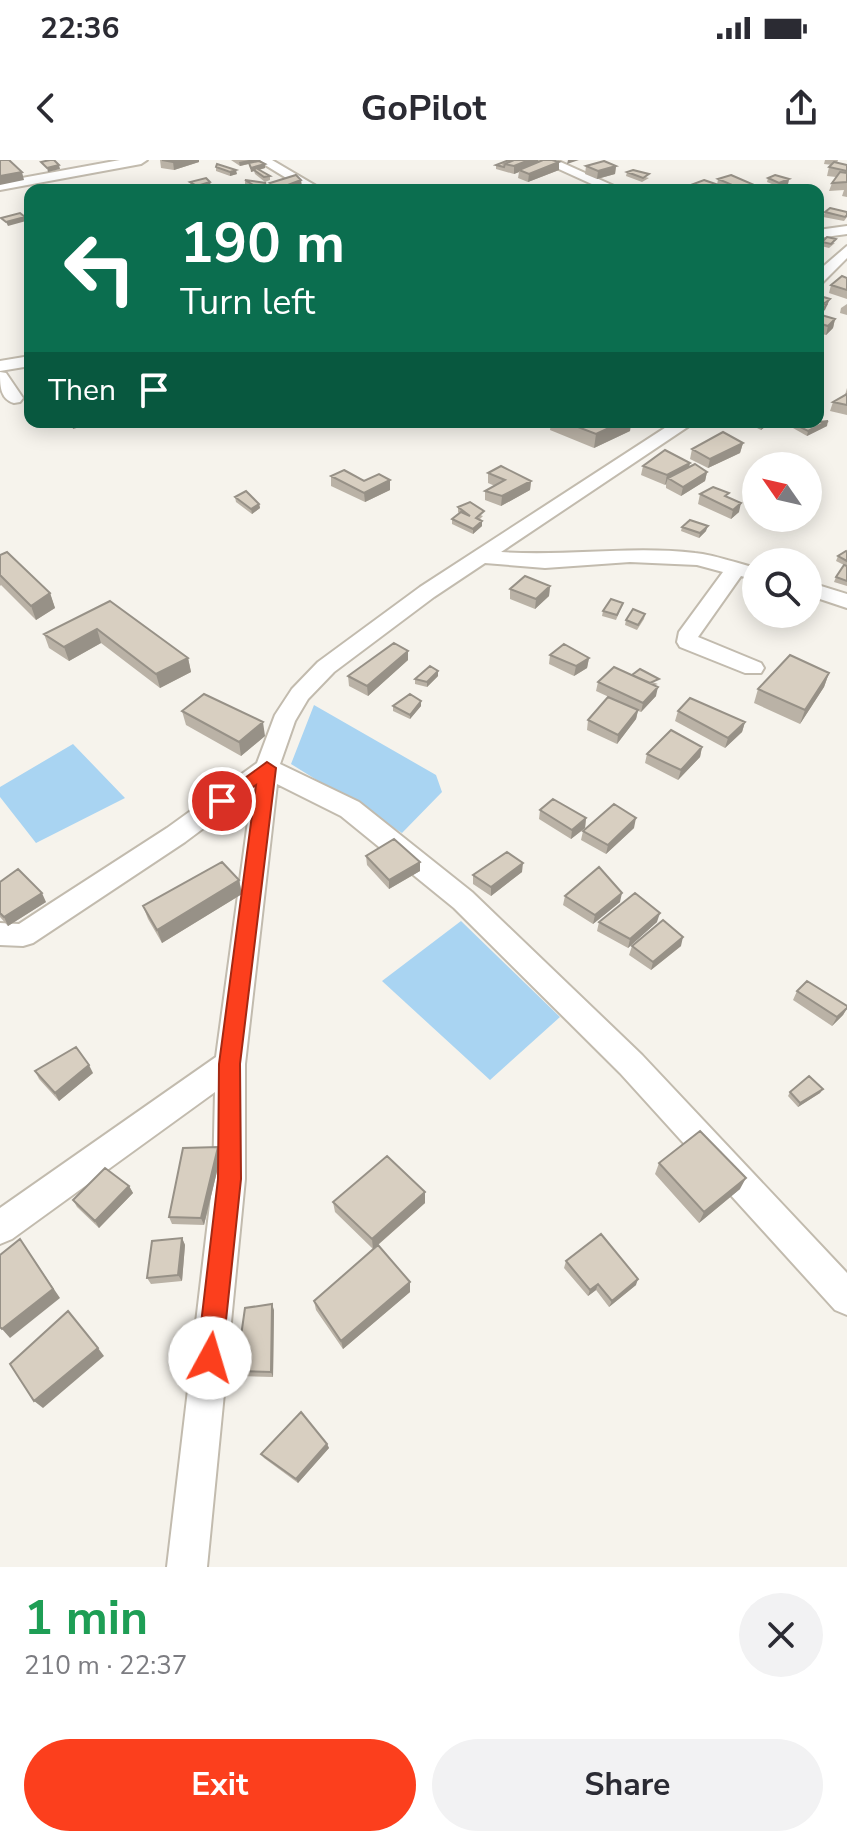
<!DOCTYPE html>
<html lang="en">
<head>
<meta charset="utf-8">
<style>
  body { margin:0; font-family:"Nunito Sans",sans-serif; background:#f2f2f3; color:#2b2b33; height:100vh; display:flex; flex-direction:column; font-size:30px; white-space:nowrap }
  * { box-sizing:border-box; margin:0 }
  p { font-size:26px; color:#7c7c81 }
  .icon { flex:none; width:44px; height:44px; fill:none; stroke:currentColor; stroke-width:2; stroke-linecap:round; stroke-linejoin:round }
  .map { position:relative; height:1407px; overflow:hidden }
  .details { display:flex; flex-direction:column; background:#fff; flex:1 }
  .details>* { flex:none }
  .top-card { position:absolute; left:24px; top:24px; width:800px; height:244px; border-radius:16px; box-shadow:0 4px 20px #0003; background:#0b6e4f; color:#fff; overflow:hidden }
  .needle { width:52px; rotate:304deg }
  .controls { position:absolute; left:742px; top:292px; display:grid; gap:16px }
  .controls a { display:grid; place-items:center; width:80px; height:80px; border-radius:50%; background:#fff; box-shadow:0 4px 20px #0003; font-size:40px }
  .pin { position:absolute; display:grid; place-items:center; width:68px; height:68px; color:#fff; margin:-34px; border:4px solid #fff; border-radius:50%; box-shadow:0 2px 8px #0007 }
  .me { position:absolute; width:88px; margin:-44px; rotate:6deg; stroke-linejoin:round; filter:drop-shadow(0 0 6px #0008) }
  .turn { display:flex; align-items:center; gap:28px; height:168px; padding:0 24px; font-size:36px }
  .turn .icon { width:104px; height:104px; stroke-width:2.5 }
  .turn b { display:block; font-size:56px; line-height:68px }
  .then { display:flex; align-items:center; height:76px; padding:0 24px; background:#0003; gap:16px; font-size:30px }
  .round { display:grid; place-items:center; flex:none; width:84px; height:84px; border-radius:42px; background:#f2f2f3 }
  .head { display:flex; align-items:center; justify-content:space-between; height:136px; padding:0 24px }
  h1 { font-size:48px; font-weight:700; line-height:60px; color:#1e9e55 }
  .primary-button { display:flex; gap:16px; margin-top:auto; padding:16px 24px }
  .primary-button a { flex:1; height:92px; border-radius:48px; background:#fc3f1d; color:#fff; font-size:32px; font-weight:700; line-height:92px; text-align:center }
  .primary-button a+a { background:#f2f2f3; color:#2b2b33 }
  .status { display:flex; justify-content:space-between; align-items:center; height:56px; padding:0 40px; background:#fff; direction:ltr }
  .status svg { height:22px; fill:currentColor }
  header { display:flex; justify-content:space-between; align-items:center; height:104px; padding:0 24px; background:#fff; font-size:36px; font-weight:700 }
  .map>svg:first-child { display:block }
  .water { fill:#a9d4f2 }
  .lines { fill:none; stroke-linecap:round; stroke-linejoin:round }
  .minor-casing { stroke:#c2bbae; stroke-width:4 }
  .minor { fill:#fff; fill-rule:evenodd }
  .wall { fill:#bab2a6 }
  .shaded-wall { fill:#979187 }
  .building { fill:#d8cfc1; stroke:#979187; stroke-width:2 }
  .route { fill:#fc3f1d; stroke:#a42913; stroke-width:2 }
</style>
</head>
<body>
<div class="status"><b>22:36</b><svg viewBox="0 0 49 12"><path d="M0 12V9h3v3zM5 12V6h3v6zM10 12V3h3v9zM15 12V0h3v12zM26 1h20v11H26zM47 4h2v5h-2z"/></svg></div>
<header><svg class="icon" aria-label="back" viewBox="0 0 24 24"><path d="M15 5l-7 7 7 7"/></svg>GoPilot<svg class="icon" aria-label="share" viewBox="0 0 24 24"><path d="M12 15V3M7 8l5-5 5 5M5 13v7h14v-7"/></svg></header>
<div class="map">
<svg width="847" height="1407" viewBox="0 0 847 1407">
  <rect width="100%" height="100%" fill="#f6f3ec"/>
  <!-- water -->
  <path class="water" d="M314,545L436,615L442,632L402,673L291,604Z
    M73,584L125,638L36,683L0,637V627Z
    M461,761L560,857L490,920L382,821Z"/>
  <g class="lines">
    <!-- minor casing -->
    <g class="minor-casing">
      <path id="minor" d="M120,0H147L141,4L0,30V22Z
        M257,0H272L323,30H306Z
        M539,0H556L623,30H605Z
        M847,66V74L818,78V70Z
        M847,86V98L823,122L818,123V111Z
        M30,196V206L0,211V201Z
        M0,212L6,213L23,238L20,242L14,243C0,239 0,225 0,212Z
        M674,262H695L501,392C566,397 630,385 695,393C715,395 736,403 756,408V420L741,416L698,477L761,503L764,508L761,513H745L680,487L677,482L679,472L723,412L697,405L630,402L545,408L485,403L434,437L334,512L308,539L295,561L280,604L359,642L472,732L642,895L847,1113V1155L835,1150L620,913L454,748L341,656L277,624L245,904V1019L207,1407H167L213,1019L215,932L12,1079L0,1084V1048L216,897L252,632L185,682L33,783L23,786L0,785V763L19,764L51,743L167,668L257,603L275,555L292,529L318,502L420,427Z
        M808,422L847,434V448L808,435Z"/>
    </g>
    <!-- minor -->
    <use href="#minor" class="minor"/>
  </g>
  <!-- wall -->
  <path class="wall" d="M160,0H199V2L174,10L161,8Z
    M231,0H260L265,4V8L259,10L270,16V20L265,22L255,14L254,11L251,12L249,4L240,6Z
    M529,0H538V2L559,10L528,22L518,18L519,12L514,14L496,9V5Z
    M825,0H838L837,3L847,5V37L842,36L844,30L829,31L832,23L836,17L827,16L829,7L832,5L824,4Z
    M586,6H616L615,14L597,19L585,14Z
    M216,7L237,14L230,16L216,11Z
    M627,12L649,18L642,22L626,16Z
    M768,18L789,19L788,24L779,27L767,22Z
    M718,19L750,30H687L688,26L717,25Z
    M301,20L302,29L298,30H271L270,23Z
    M245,21L266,23V27L255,30L245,25Z
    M190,22H210L211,27L197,30L191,26Z
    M825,52H847V57L844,61L823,57Z
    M822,82L835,83L829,88L821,86Z
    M847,118V139L829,133L831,125Z
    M847,144V155L840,153L841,148Z
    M818,154L835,159L833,168L826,175L818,173Z
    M847,228V255L830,251L833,242L845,235Z
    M551,262H631L630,271L594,288L550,270Z
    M745,262H771L761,270Z
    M794,264L827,266L807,276L793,268Z
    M743,283L740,293L708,308L690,299L692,289Z
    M643,306L689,307L707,312L705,321L681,336L666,328V324L665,325L641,315Z
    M488,313L531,321L530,330L501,346L485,340V331L495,326L488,323Z
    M331,316L364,321L390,320V330L365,342L331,326Z
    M700,334L727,338L739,352L731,359L698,344Z
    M235,337L259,344L260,348L252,354L236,342Z
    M458,347L483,356L479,360L482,366L473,374L452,364V359L459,353L458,352Z
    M682,367L706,371L699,378L681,371Z
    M847,392V426L834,422L836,417L844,405L836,401L838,396Z
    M0,395L50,433L55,448L36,460L1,425L0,426Z
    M550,426L549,436L535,449L510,439V429Z
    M110,441L188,498L191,512L160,528L101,483L69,501L49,488L44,474Z
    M623,443L616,460L602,456L603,451Z
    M645,454L644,459L637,470L625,465L626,460Z
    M408,491V500L368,536L349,526L348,516Z
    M550,495L589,498L587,508L574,516L549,504Z
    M829,513L824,527L800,564L754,543L758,529Z
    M632,515L658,524L655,525L656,536L641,552L638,551L636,559L617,584L587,570L588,560L609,537L596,531L598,522Z
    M438,516L427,527L415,524V519Z
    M393,546H421L410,559L393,551Z
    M182,551L265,576L241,596L186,565Z
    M678,551L745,562L742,572L725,588L675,561Z
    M702,587L700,597L678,620L645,603L647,594Z
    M540,650L586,658L585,668L571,679L539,659Z
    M634,668L606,694L581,680L583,671Z
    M366,696L420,711L389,729L367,705Z
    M522,712L491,736L473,724V715Z
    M239,720L242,734L162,783L148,759L143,746Z
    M0,722L46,742L8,766L0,757Z
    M565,736L620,742L593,764L563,745Z
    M599,762H657L628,788L597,771Z
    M632,786H681L651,810L629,795Z
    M797,831L847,846V849L843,855L832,866L793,840Z
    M35,911L93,913L59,941L39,919Z
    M823,929L820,933L798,947L788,936L790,932Z
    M221,995L204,1065L172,1064L169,1057Z
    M659,1003L740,1029L699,1063L655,1014Z
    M129,1026L133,1033L99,1068L77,1047L73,1040Z
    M425,1032V1043L378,1085L410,1122V1132L343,1189L316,1150L314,1141L373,1089L335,1052L333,1042Z
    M182,1078L185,1085L182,1121L151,1124L147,1118Z
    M566,1101L636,1125L609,1147L596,1130L588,1136L564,1108Z
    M274,1150L273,1217L238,1216L236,1211Z
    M327,1284L329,1288L298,1323L264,1298L261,1294Z"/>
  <!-- shaded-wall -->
  <path class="shaded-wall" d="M181,0H199V2L174,10L173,2Z
    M249,0H260V1L240,6L239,2Z
    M529,0H538V4L519,10V12L514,14V6Z
    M568,0H579L567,4Z
    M559,2V10L528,22L529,14Z
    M265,4V8L251,12V8Z
    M59,5L60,9L48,12L47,8Z
    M616,6L615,14L597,19L598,11Z
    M236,10L237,14L230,16V12Z
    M22,12L24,20L0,25V16Z
    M789,19L788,24L779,27V23Z
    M301,20L302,29L298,30H280V28Z
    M210,22L211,27L198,30L197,26Z
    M266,23V27L255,30V26Z
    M752,24L750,30H738L739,28Z
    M25,57L26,61L8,66L6,62Z
    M823,100L821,108L818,111V104Z
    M830,139L825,150L819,155L820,150Z
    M835,159L833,168L826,175L828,166Z
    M828,261L827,266L807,276L808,271Z
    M80,262H90V264L73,269L72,264Z
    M622,262H631L630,271L594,288L596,274Z
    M763,262H771L761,270Z
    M743,283L740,293L708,308L710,299Z
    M690,303L688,312L668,318L666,324L665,325L667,315Z
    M707,312L705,321L681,336L683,327Z
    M390,320V330L365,342L364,333Z
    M531,321L530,330L501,346L502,336Z
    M741,343L739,352L731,359L733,350Z
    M259,344L260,348L252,354L251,349Z
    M482,361V366L473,374V369Z
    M708,366L706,371L699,378L700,373Z
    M550,426L549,436L535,449L536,439Z
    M50,433L55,448L36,460L31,446Z
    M97,469L101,483L69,501L64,487Z
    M408,491V500L368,536L367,526Z
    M188,498L191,512L160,528L156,514Z
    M589,498L587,508L574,516L576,506Z
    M438,511V516L427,527V522Z
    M829,513L824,527L800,564L805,550Z
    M658,527L656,536L641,552L643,543Z
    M421,541V546L410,559V555Z
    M638,550L636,559L617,584L618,575Z
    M263,562L265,576L241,596L239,582Z
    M745,562L742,572L725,588L728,578Z
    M702,587L700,597L678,620L681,610Z
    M586,658L585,668L571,679L572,670Z
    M636,658L634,668L606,694L608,685Z
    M420,702V711L389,729V720Z
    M523,703L522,712L491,736V727Z
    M239,720L242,734L162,783L157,770Z
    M42,733L46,742L8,766L4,757Z
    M622,733L620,742L593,764L595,755Z
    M660,753L657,762L628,788L630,779Z
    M683,777L681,786L651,810L653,802Z
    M847,848L843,855L832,866L837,857Z
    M89,905L93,913L59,941L55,933Z
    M823,929L820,933L798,947L800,943Z
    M218,987L221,995L204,1065L201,1058Z
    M746,1018L740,1029L699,1063L704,1052Z
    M129,1026L133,1033L99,1068L95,1061Z
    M425,1032V1043L373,1089L372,1079Z
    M182,1078L185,1085L182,1121L178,1115Z
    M20,1079L60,1138L10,1178L2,1169Z
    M638,1119L636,1125L609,1147L612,1141Z
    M410,1122V1132L343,1189L341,1181Z
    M598,1124L596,1130L588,1136L590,1130Z
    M272,1144L274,1150L273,1217L271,1212Z
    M98,1188L104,1196L43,1248L34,1241Z
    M327,1284L329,1288L298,1323L296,1319Z"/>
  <!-- building -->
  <path class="building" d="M0,0H9L22,12L0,16Z
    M50,0H54L59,5L47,8L41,2Z
    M162,0H181L173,2Z
    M509,0H514L505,4L504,7L496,5Z
    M514,0H529L514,6L505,4Z
    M543,0H552L559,2L529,14L519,10Z
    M259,1L265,4L251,8L249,3Z
    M604,1L616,6L598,11L586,6Z
    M834,2L847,5V11L829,7Z
    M217,4L236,10L230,12L216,7Z
    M256,8L270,16L264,17L254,10Z
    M633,10L649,14L643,18L627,12Z
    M840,12L847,13V22L832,23Z
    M296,15L301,20L280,28L270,23Z
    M731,15L752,24L739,28L718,19Z
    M775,15L789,19L779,23L768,18Z
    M206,18L210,22L197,26L190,22Z
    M245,20L266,23L255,26Z
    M704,20L733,30H698L688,26Z
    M430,25L437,30H415Z
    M486,26L494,30H473Z
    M830,48L847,52V55L845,57L825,52Z
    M20,53L25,57L6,62L1,58Z
    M827,77L836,79L831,84L822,82Z
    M842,116L847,118V130L831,125Z
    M820,136L830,139L825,143L818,142V138Z
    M818,143L826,145L820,150H818Z
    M818,154L835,159L828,166L818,163Z
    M847,234V245L833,242Z
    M828,261L808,271L794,264L818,262Z
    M565,262H622L596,274Z
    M723,272L743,283L710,299L692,289Z
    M665,290L690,303L667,315L643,306Z
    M695,304L707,312L683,327L668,318Z
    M501,306L531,321L502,336L485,331L505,320L488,313Z
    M344,310L364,321L379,314L390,320L364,333L331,316Z
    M713,327L729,333L725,336L741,343L733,350L700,334Z
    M246,331L259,344L251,349L235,337Z
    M470,342L484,351L476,358L482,361L473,369L452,359L461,352L470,356L458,347Z
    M690,360L708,366L700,373L682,367Z
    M846,391L847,392V401L838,396Z
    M7,392L50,433L31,446L0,415V395Z
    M844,405L847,406V421L836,417Z
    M525,416L550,426L536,439L510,429Z
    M611,439L623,443L617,455L603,451Z
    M110,441L188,498L156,514L97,469L64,487L44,474Z
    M633,449L645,454L638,465L626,460Z
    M394,483L408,491L367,526L348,516Z
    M564,484L589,498L576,506L550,495Z
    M790,495L829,513L805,550L758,529Z
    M430,506L438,511L427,522L415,519Z
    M614,507L658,527L643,543L598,522Z
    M640,509L659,519L650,523L632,515Z
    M204,534L263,562L239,582L182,551Z
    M410,534L421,541L410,555L393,546Z
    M608,537L638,550L618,575L588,560Z
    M690,538L745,562L728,578L678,551Z
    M671,570L702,587L681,610L647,594Z
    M553,639L586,658L572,670L540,650Z
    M614,644L636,658L608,685L583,671Z
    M394,679L420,702L389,720L366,696Z
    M507,692L523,703L491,727L473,715Z
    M222,702L239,720L157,770L143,746Z
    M599,707L622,733L595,755L565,736Z
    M18,709L42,733L4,757L0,753V722Z
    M635,733L660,753L630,779L599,762Z
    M663,760L683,777L653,802L632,786Z
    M807,821L847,846V848L837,857L797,831Z
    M76,887L89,905L55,933L35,911Z
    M809,916L823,929L800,943L790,932Z
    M700,971L746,1018L704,1052L659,1003Z
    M218,987L201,1058L169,1057L183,988Z
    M387,996L425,1032L372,1079L333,1042Z
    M105,1008L129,1026L95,1061L73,1040Z
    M601,1074L638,1119L612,1141L598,1124L590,1130L566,1101Z
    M182,1078L178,1115L147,1118L152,1081Z
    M20,1079L53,1129L2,1169L0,1167V1095Z
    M378,1085L410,1122L341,1181L314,1141Z
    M272,1144L271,1212L236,1211L245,1148Z
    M68,1151L98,1188L34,1241L10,1204Z
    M301,1252L327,1284L296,1319L261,1294Z"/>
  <!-- route -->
  <path class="route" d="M267,602L276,608L240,904L241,1019L222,1198L219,1207L210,1211L201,1207L197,1198L218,1019L219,904L256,625L222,648L213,641Z"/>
</svg>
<div class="controls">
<a><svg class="needle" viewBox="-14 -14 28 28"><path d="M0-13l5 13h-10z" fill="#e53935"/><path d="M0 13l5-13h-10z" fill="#7c7c81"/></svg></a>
<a><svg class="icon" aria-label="search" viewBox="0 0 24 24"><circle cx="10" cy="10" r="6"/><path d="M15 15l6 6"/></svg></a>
</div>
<div class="pin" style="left:222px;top:641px;background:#d93025"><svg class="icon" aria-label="arrive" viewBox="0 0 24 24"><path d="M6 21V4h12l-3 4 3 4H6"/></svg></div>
<svg class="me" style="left:210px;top:1198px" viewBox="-20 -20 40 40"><circle r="19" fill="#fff"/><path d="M0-13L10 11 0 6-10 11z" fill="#fc3f1d"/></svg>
<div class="top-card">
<div class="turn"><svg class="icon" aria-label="left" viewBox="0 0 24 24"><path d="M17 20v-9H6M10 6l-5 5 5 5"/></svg><div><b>190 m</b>Turn left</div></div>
<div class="then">Then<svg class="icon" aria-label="arrive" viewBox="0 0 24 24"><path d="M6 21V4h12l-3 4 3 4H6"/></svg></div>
</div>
</div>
<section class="details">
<div class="head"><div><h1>1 min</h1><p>210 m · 22:37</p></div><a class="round"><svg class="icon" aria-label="close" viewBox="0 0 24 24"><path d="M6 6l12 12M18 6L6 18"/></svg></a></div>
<div class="primary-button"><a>Exit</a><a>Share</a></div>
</section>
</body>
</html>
